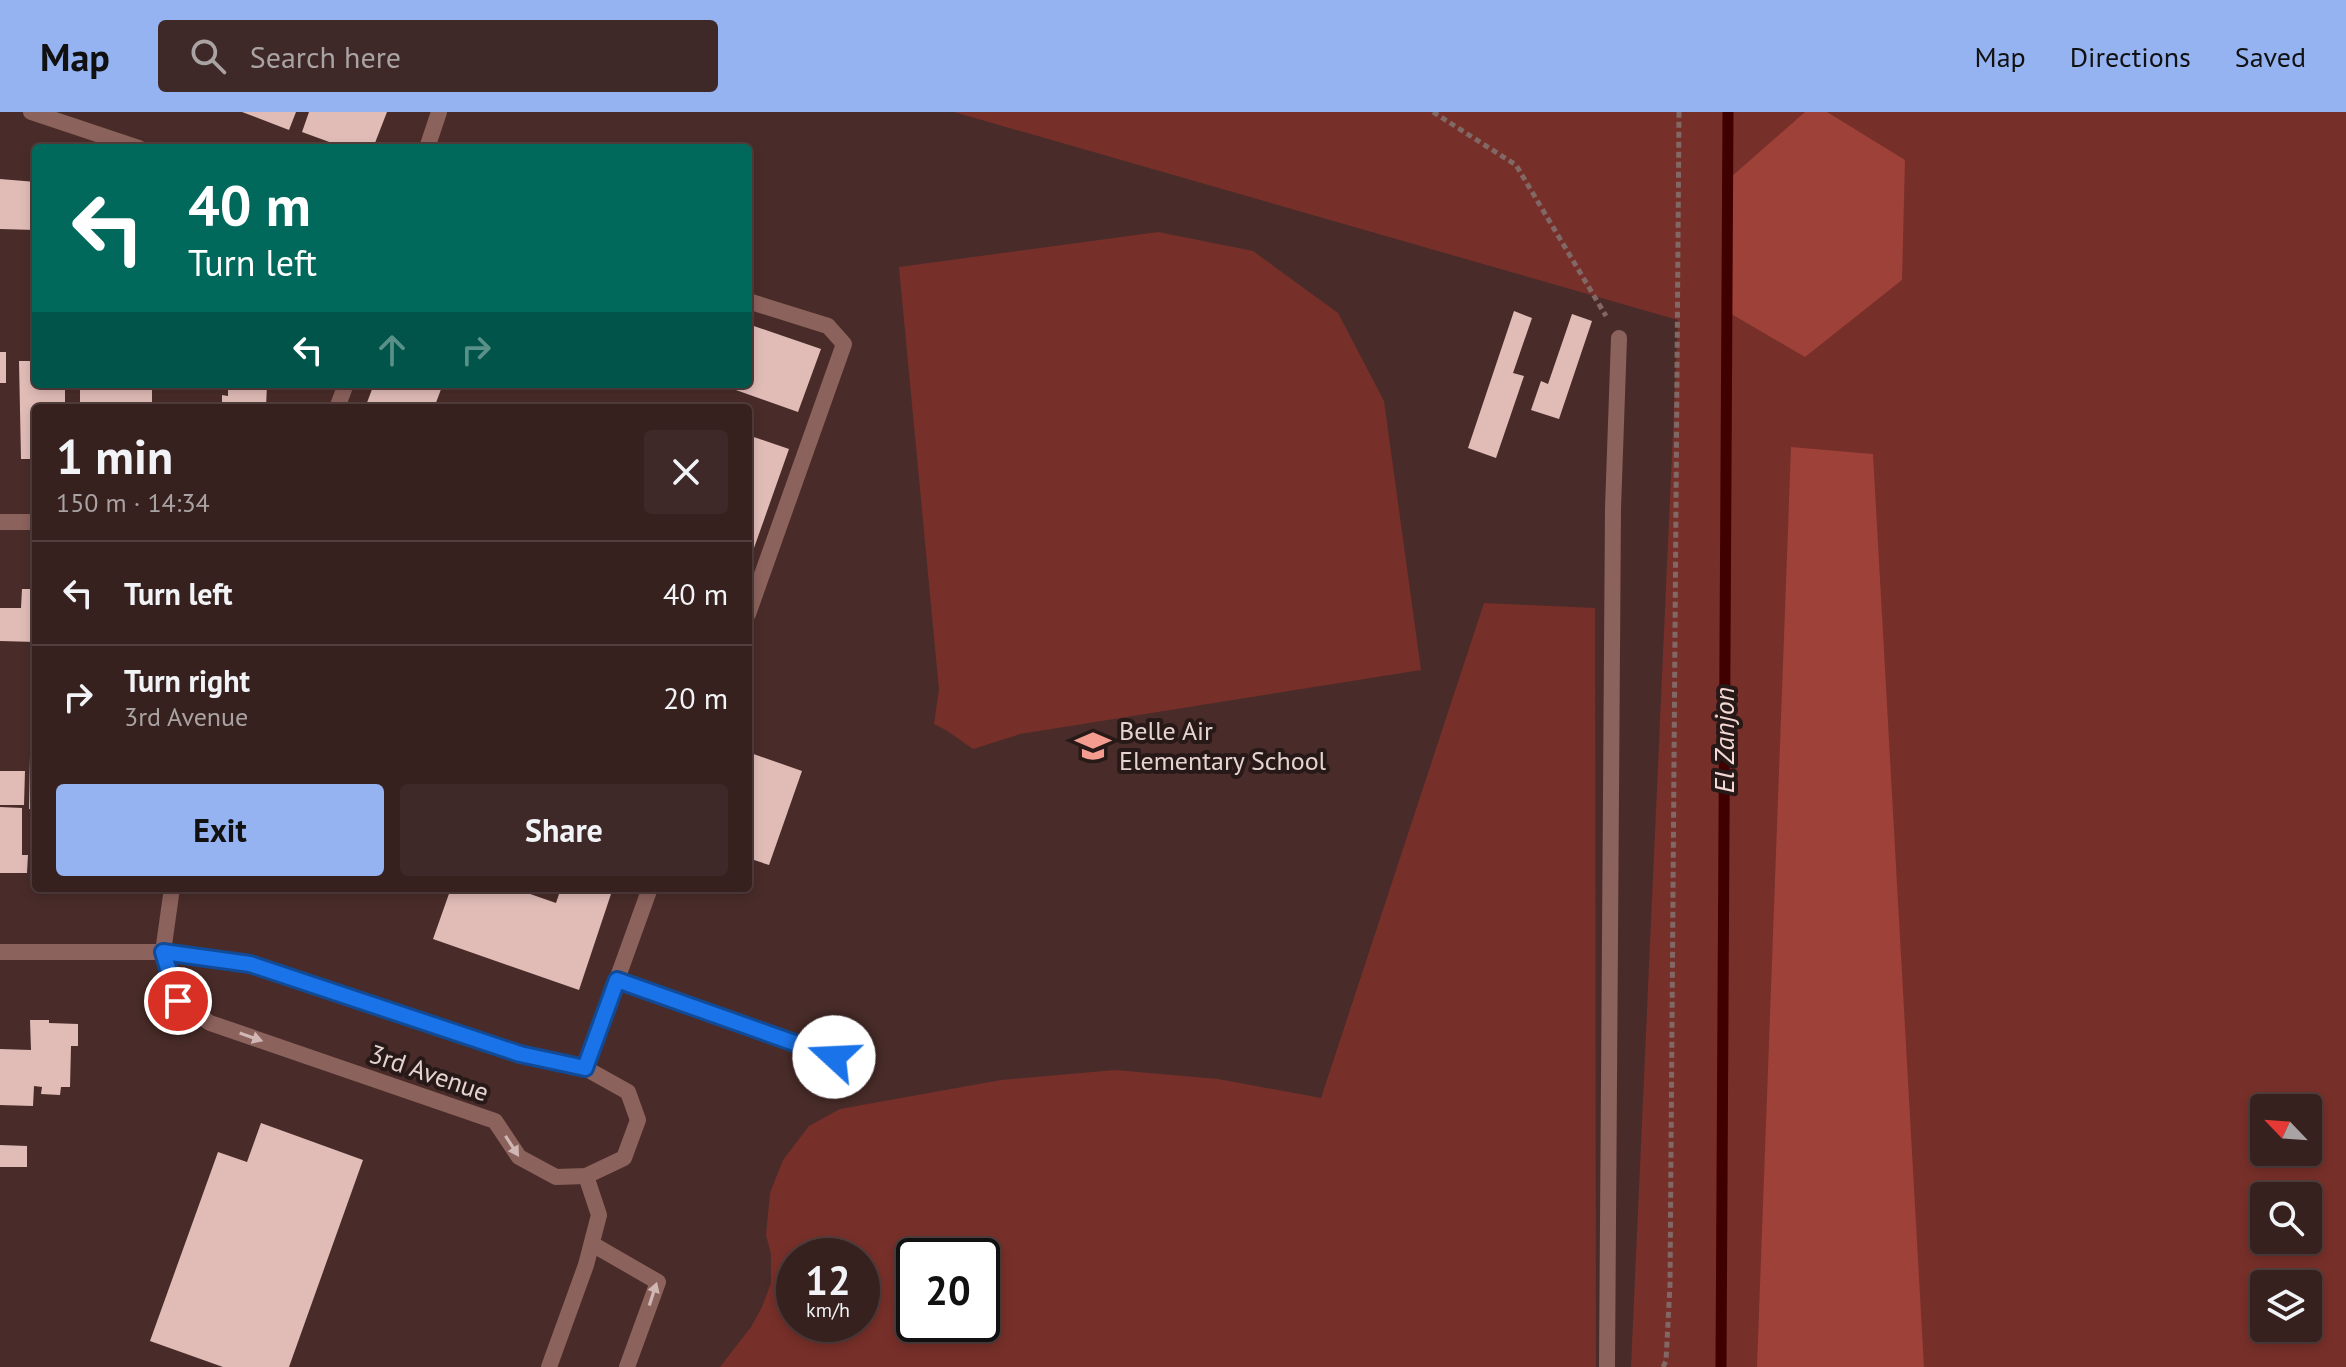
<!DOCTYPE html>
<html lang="en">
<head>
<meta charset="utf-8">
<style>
  body { margin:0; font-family:"PT Sans",sans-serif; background:#3e2928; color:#f1f3f6; height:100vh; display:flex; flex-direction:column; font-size:30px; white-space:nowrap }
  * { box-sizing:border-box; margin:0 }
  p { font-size:26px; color:#aaa3a4 }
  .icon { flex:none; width:44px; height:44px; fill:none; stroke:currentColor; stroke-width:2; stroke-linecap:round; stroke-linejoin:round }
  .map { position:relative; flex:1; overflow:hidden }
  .panel { position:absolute; left:32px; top:292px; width:720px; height:488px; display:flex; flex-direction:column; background:#37211f; border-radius:8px; box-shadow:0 4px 12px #0003,0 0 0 2px #513e3d }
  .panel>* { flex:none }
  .banner { position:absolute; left:32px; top:32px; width:720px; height:244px; border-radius:8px; box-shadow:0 4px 12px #0003,0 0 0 2px #513e3d; background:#00695c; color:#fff; overflow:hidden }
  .needle { width:52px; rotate:295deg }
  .controls { position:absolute; left:2250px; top:982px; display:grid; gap:16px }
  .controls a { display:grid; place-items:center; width:72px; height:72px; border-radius:8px; background:#37211f; box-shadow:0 4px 12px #0003,0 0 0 2px #513e3d; font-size:40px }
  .speed { position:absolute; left:776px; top:1126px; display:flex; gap:16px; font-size:40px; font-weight:700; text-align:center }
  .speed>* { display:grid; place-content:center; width:104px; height:104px; border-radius:50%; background:#37211f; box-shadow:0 4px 12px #0003,0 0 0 2px #513e3d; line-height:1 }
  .speed small { font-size:20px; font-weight:400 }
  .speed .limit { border:4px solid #111; border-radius:12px; background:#fff; color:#111 }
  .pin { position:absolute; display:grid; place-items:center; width:68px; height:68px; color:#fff; margin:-34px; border:4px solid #fff; border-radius:50%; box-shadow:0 2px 8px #0007 }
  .me { position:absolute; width:88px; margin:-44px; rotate:290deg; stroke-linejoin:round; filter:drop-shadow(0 0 6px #0008) }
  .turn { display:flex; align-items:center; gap:28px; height:168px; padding:0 24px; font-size:36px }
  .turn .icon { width:104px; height:104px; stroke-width:2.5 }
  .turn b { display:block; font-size:56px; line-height:68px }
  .lanes { display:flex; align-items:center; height:76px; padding:0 24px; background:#0003; justify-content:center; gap:40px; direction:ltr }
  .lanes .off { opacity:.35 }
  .round { display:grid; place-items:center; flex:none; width:84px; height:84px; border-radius:8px; background:#3e2928 }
  .summary { display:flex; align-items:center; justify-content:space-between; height:136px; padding:0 24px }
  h1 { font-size:48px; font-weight:800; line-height:60px }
  .cta { display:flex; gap:16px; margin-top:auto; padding:16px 24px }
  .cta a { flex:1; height:92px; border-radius:8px; background:#95b2f1; color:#111; font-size:32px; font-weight:800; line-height:92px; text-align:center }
  .cta a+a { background:#3e2928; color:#f1f3f6 }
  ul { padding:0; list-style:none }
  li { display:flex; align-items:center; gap:24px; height:104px; padding:0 24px; border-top:2px solid #513e3d }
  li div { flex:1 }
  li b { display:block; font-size:30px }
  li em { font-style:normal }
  header { display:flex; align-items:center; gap:48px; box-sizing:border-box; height:112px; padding:0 40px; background:#95b2f1; color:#111 }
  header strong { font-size:38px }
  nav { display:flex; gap:44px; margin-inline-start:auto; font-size:28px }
  .search { width:560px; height:72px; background:#3e2928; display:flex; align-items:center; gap:20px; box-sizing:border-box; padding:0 28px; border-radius:8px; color:#aaa3a4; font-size:30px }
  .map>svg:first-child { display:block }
  .green { fill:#772f29; fill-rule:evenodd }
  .forest { fill:#9d4139 }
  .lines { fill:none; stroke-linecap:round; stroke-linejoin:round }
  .stream { stroke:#410000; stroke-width:11 }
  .building { fill:#e1bcb7 }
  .path { stroke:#816865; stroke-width:5; stroke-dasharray:6 4; stroke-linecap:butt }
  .service { stroke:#8c625c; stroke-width:16 }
  .minor { stroke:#8c625c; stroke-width:16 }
  .oneway { fill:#d0b7b3 }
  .route-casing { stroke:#114b97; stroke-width:20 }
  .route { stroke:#1a73e8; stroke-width:14 }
  .labels { text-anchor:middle; stroke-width:8; stroke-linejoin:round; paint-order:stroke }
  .poi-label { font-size:26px; fill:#e6d3d0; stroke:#261917; text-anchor:start }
  .street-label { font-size:26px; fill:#e6d3d0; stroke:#261917 }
  .water-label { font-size:28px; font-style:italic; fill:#f3d8d4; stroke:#261917 }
</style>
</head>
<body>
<header>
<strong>Map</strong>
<div class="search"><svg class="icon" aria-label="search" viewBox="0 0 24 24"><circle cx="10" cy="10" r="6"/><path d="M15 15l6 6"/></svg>Search here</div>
<nav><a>Map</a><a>Directions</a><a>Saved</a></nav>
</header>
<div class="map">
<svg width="2346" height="1255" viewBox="0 0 2346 1255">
  <rect width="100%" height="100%" fill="#492c29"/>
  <!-- green -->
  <path class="green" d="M954,0H2346V1255H1631L1678,208ZM2264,996H2308V1040H2264ZM2264,1084H2308V1128H2264ZM2264,1172H2308V1216H2264Z
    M1158,120L1253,139L1338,201L1384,289L1421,558L1020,622L973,637L946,618L934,612L939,578L899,155Z
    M1484,491L1595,496L1596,1255H720L751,1215L762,1195L771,1171V1142L766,1123L770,1081L783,1048L809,1014L840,997L1001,968L1115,958L1218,967L1321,986ZM794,1144H862V1212H794ZM914,1144H982V1212H914Z"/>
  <!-- forest -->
  <path class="forest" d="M1805,0H1827L1905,48L1902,168L1805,245L1728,200L1732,64Z
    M1791,335L1873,342L1924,1255H1757Z"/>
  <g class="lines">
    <!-- stream -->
    <path class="stream" d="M1721,1255L1728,0"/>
  </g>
  <!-- building -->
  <path class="building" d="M242,0H296L289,18Z
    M309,0H387L373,36H330L332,31L302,20Z
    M0,67L36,70V118L0,117Z
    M1514,199L1532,206L1513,261L1524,264L1496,346L1468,336Z
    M1572,202L1592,209L1559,307L1531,298L1541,269L1548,272Z
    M748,212L821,237L798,300L719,272H748Z
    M0,240H6V271H0Z
    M19,249H36V272H65V296H36V347H21Z
    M80,272H152V296H80Z
    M228,272H267L266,296H222V283L228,284Z
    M374,272H443L434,296H365Z
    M748,323L789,337L748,453Z
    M22,477H36V530L0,529V496H21Z
    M34,635H36V697H29L30,643H33Z
    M748,640L802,659L769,753L748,746Z
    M0,659H25L24,693H0Z
    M0,695L22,696V743H28L27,761H0Z
    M31,706H36V771H31Z
    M451,776H513L556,791L561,776H613L579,878L433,827Z
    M30,908H49V911L78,912V934H71L70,975H61L60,983L41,982L42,975L34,974L33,994L0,993V937L31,938Z
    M261,1011L363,1048L289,1255H223L150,1229L218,1040L247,1050Z
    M0,1033L27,1034V1055H0Z"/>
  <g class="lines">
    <!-- path -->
    <path class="path" d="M1433,0L1516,53L1606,204
      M1663,1255L1666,1249L1670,1173L1679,0"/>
    <!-- service -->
    <path class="service" d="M427,36L439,0
      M748,189L828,214L844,232L748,502
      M337,296L346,272
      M163,840L172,776
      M617,868L834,945
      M585,956L650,776
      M592,1132L658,1170L627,1255
      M549,1255L586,1153L599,1103L586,1064"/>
    <!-- minor -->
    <path class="minor" d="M31,0L139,36
      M0,410H36
      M0,840H163L250,852L520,942L585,956L628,980L638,1008L624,1046L586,1064L556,1065L519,1045L495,1009L210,911L178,889L163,840
      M1607,1255L1613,396L1619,226"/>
  </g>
  <!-- one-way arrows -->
  <defs><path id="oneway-solid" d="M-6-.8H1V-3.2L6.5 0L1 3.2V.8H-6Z" transform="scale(2)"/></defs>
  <g class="oneway">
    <use href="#oneway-solid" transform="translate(251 925) rotate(19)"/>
    <use href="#oneway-solid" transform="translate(512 1034) rotate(57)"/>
    <use href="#oneway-solid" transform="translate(653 1182) rotate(-72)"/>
  </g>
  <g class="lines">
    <!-- route casing -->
    <g class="route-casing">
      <path id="route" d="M178,889L163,840L250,852L520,942L585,956L617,868L834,945"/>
    </g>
    <!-- route -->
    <use href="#route" class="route"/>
  </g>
  <!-- icons -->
  <defs>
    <g id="school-bare" transform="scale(2.76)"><path d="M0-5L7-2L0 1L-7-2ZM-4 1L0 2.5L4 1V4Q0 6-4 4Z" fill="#f59c91" stroke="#261917" stroke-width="2.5" paint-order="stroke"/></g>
  </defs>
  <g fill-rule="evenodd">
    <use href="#school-bare" x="1093" y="634"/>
  </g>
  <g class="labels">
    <!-- poi labels -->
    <g class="poi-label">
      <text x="1119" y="628">Belle Air<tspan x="1119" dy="30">Elementary School</tspan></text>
    </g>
    <!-- street labels -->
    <g class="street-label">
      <text transform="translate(429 961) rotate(19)" y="9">3rd Avenue</text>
    </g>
    <!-- water labels -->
    <g class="water-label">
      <text transform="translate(1724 628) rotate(-90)" y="10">El Zanjon</text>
    </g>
  </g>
</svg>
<div class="controls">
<a><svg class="needle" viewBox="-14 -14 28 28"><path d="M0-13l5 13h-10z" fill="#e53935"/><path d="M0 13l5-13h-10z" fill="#aaa3a4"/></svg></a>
<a><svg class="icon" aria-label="search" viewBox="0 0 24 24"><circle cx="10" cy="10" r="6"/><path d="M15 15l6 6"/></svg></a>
<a><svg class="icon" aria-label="layers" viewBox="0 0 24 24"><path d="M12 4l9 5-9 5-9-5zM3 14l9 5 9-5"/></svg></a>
</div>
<div class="speed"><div>12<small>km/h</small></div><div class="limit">20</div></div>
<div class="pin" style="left:178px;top:889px;background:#d93025"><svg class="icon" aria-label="arrive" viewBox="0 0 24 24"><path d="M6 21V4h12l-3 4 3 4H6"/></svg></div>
<svg class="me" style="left:834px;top:945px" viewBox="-20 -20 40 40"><circle r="19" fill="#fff"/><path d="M0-13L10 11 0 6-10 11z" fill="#1a73e8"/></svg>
<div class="banner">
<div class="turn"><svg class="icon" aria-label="left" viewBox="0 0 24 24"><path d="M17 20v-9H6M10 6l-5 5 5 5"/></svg><div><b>40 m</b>Turn left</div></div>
<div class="lanes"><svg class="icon" aria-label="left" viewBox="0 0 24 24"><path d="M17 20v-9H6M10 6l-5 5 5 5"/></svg><svg class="icon off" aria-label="ahead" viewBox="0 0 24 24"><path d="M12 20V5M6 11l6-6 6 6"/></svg><svg class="icon off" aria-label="right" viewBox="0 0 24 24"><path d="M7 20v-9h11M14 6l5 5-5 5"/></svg></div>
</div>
<section class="panel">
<div class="summary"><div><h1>1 min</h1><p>150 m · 14:34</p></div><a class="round"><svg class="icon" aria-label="close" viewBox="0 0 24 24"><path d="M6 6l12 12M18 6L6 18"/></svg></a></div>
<ul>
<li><svg class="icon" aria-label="left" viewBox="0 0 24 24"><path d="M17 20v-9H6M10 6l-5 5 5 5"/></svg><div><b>Turn left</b></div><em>40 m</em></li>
<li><svg class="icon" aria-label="right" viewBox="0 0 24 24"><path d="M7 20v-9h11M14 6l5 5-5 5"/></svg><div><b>Turn right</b><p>3rd Avenue</p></div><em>20 m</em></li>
</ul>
<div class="cta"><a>Exit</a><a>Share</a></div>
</section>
</div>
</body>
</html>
